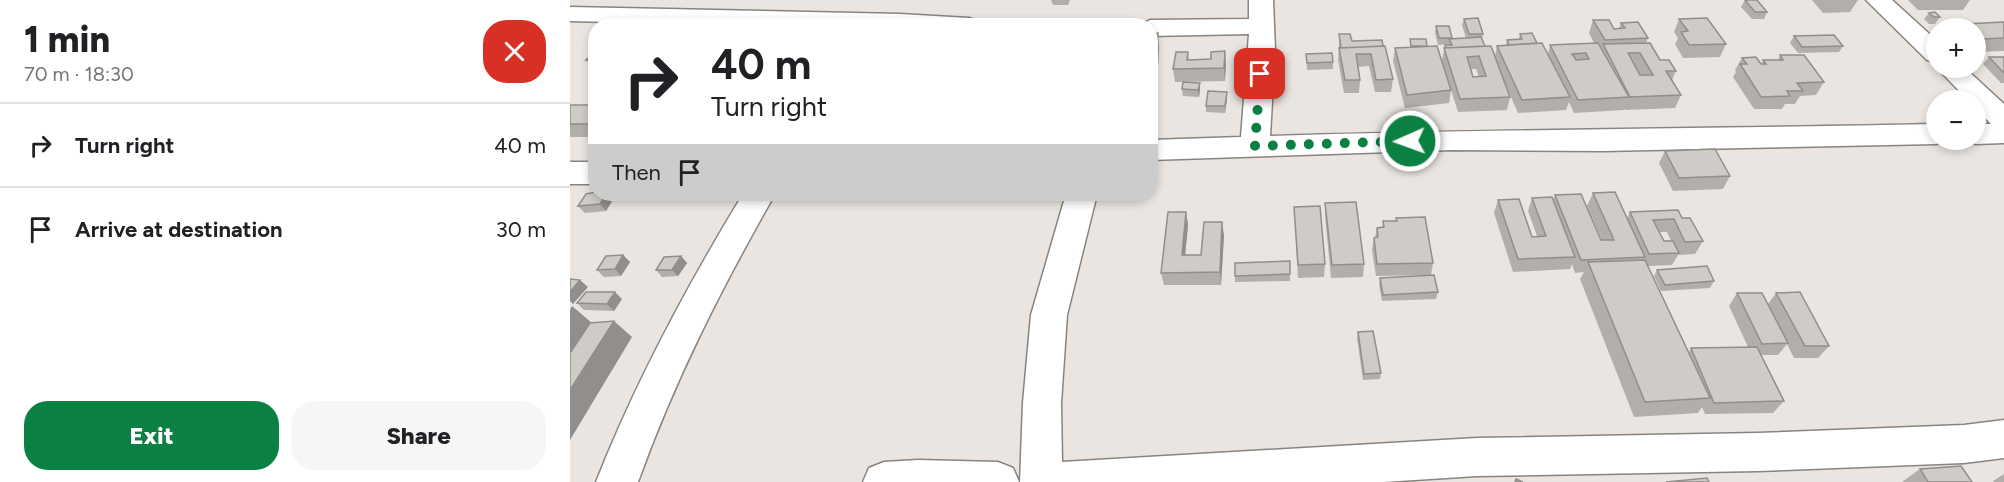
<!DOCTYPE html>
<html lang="en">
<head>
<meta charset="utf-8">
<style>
  body { margin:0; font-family:Figtree,sans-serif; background:#f6f6f6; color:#202124; height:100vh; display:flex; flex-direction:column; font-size:22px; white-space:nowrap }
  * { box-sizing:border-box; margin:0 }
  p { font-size:20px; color:#757577 }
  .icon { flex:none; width:33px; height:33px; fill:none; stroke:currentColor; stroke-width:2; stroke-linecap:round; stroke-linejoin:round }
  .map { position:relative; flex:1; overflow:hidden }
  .panel { display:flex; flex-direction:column; background:#fff; width:570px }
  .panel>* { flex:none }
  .guide { position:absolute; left:18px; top:18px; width:570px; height:183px; border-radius:24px; box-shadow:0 3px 9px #0003; background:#fff; color:#202124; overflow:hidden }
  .controls { position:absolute; left:1356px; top:18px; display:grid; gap:12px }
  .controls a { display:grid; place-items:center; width:60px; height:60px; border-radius:50%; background:#fff; box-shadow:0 3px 9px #0003; font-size:30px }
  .pin { position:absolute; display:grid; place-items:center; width:51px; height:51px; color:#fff; margin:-26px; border-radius:12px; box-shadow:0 3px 9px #0006 }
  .me { position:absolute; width:66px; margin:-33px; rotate:268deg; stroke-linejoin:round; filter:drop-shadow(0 0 4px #0008) }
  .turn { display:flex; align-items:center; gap:21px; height:126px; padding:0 24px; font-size:27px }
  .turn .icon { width:78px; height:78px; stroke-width:2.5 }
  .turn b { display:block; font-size:42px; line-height:51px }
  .then { display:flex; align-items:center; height:57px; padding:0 24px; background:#0003; gap:12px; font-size:22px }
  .round { display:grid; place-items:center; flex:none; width:63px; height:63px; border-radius:24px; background:#f6f6f6 }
  .summary { display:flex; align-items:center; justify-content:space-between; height:102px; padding:0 24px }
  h1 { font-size:36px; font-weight:800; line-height:45px }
  .cta { display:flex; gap:12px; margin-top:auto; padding:12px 24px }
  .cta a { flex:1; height:69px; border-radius:24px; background:#0b8043; color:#fff; font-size:24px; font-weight:800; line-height:69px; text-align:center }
  .cta a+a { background:#f6f6f6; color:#202124 }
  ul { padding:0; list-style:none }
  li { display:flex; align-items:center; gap:18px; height:84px; padding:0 24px; border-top:2px solid #e0e0e0 }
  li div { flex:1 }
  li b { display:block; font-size:22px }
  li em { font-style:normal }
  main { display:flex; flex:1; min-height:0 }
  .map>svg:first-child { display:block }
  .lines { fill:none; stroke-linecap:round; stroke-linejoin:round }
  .minor-casing { stroke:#88847f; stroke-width:3 }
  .minor { fill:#fff; fill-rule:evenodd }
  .wall { fill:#b2afaa; fill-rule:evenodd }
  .shaded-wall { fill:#918e8b }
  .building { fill:#cfcbc6; stroke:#918e8b; stroke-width:1.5; fill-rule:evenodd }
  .route { stroke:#0b8043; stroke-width:10; stroke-dasharray:0 18 }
</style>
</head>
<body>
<main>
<section class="panel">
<div class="summary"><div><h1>1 min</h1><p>70 m · 18:30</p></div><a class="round" style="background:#d93025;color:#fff"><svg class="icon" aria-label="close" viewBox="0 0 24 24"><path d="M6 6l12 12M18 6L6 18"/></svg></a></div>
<ul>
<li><svg class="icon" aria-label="right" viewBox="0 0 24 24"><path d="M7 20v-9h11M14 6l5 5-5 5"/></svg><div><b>Turn right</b></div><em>40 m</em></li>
<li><svg class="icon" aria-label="arrive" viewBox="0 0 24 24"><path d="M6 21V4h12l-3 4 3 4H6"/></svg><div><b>Arrive at destination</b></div><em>30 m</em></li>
</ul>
<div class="cta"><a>Exit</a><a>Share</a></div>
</section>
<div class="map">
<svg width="1434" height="482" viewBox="0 0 1434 482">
  <rect width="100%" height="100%" fill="#eae5e0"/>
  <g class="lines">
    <!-- minor casing -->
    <g class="minor-casing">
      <path id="minor" d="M679,0H703L705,50L700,136C922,129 1144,129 1366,124V140H1377L1366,144L1033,151L882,150L580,160V140L671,137L679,34L580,36V26H569L580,20L679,19Z
        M1296,0H1322L1366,40V62L1357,60Z
        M0,7L330,14L399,18L408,21L411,26H191L0,21Z
        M1367,68H1395L1434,104V143L1406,144L1396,141L1406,140V124H1421L1406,108V100H1398Z
        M0,162H26V184H0Z
        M173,194H205C152,287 104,381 68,482H26C66,381 117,286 173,194Z
        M496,194H527L497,315L491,403L492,462L907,438L1188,433L1394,425L1434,420V458L1394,463L1188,471L907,476L813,482H450L453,403L461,315Z
        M348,460L428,462L443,468L449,482H293L299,468L314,462Z"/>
    </g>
    <!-- minor -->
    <use href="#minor" class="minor"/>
  </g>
  <!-- wall -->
  <path class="wall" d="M481,0H500L498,5H483Z
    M1175,0L1197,12L1194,19H1182L1171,7Z
    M1242,0H1288L1280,12L1253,13Z
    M1338,0H1400L1393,10H1348Z
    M1359,13L1370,17L1365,24H1359L1354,19Z
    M894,19L913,34L912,39L915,46L925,56L927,46L936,45L937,40L949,39L950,34L967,43L978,54L980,45L1024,43L1019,33L1023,20L1044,29L1049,28L1051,23L1078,38L1076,43L1090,60L1106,71L1102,80L1111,95L1105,108L1055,110L1054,108V110L1004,113L999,102L996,110L948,113L933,79L940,97L937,110L888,112L881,90L879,103L835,108L823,61L825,48H840V39H856V47L872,60L875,45H878V44L868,45L865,33L866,26L882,38V39L896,38L892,25ZM901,69H906L909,77H903Z
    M1109,19L1156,44L1150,57L1113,58L1105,44L1108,38L1104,32Z
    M1434,22V51L1406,52V28H1392L1395,24Z
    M580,34L589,46L588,66H580Z
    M769,34L782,41L812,40L823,79L821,92H805L799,66L788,67L790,80L789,93H774L768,60L769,48Z
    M1224,36L1273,46L1269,52L1228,53L1220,43Z
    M26,49V72L16,60Z
    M618,52L619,60L656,64L655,81L605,82L603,69Z
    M736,54L763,62V69L737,70Z
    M1210,55L1254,82L1246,95L1230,96L1225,104H1215L1212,109H1184L1163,77L1166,72L1165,70L1172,58L1191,64L1193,60H1208Z
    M1419,57H1434V83H1431L1413,64Z
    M612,89H630L629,97L613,96Z
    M657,99L655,113L636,112V106Z
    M0,105H26V137H0Z
    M1095,151L1160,176L1153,189L1103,191L1089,163Z
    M1023,193L1057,218L1060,212L1112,218L1133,241L1125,254L1108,255L1102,265L1078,266L1119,352L1121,348L1178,347L1159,306L1167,293L1198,304L1206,293L1259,346L1248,358H1224L1217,344L1208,355H1191L1214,401L1203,413L1135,414L1132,407L1128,413L1064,417L1010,279L1014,272L1005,273L1002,264L1000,269L943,272L924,213L928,200L962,237L967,236L958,211L962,198L983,200L985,195L1031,240H1032L1017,206ZM1089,232H1097L1101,241H1094Z
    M44,198L36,211L15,213L8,206Z
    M755,203L794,264L793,277L761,278L755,216Z
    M724,207L755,264L754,277L728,278Z
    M616,212L618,225L615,255H631L654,235L651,285H594L591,273Z
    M826,218L863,263L861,275L806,276L802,250L804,238L805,237L807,228H812L813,221H826Z
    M53,255L60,262L51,276L34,277L27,270Z
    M111,256L117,263L108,276L92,277L86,270Z
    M720,261V281L665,282V276Z
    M1087,270L1144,281L1140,288L1091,291L1084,276Z
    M810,278L868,292L866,299L812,301L809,285Z
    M52,299L44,311L14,310L7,303Z
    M788,332L811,373L810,379L793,380L787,338Z
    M1350,469L1402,482H1332Z
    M1434,474V482H1424L1423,481Z"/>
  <!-- shaded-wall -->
  <path class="shaded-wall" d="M235,19L239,25L231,26Z
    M588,33L589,46L588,66L586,53Z
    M655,51L656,64L655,81L654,68Z
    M630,83V89L629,97L628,90Z
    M581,88L583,101L580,123Z
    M657,92V99L655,113V106Z
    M36,194H39L44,198L36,211L30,204Z
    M616,212L618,225L614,268L612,255Z
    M652,222L654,235L651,285L650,272Z
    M53,255L60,262L51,276L45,269Z
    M111,256L117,263L108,276L102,270Z
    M10,280L18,287L3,304L0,301V292Z
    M45,292L52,299L44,311L37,304Z
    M2,306L22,323L0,355V310Z
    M44,321L62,337L0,440V390Z"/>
  <!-- building -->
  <path class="building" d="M1175,0H1187L1197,12H1185Z
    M1365,12L1370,17H1364L1359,13Z
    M908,18L913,34H899L894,19Z
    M1137,18L1156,44L1119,45L1111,32L1118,31L1109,19Z
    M219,19H235L231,26H228L226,23H216Z
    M1023,20H1039L1044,29L1055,28L1051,23L1068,22L1078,38L1035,40Z
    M1434,22V38L1412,39L1406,33V28H1400L1395,24Z
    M196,23L195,26H178L179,24Z
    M204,23H226L225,26H203Z
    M866,26H879L882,38H869Z
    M588,33L586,53H580V34Z
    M962,33L967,43L939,45L937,40L952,39L950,34Z
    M769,34H780L782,41L812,40L813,46L771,48Z
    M1264,35L1273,46L1232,47L1224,36Z
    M911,37L915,46L876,48L875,45H882L879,39Z
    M840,39H856L857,46H841Z
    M972,43L1000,97L952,100L927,46Z
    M1028,43L1059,97L1008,100L980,45ZM1016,53L1019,59L1006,60L1002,54Z
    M1080,43L1090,60H1099L1106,71H1096L1111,95L1060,97L1033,44ZM1058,53H1070L1083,75H1070Z
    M815,46L823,79L806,80L801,54H786L790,80H775L769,48Z
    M867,46L881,90L837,95L825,48Z
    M921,46L940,97L890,99L874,48ZM909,56L916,76L903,77L897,57Z
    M26,49V59L16,60Z
    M655,51L654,68L603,69L606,52H618L617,60L641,59V52Z
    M762,53L763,62L737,63L736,54Z
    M1210,55H1234L1254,82L1227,83L1233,91H1217L1220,96L1191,97L1170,64H1177L1172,58L1186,57L1191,64H1196L1193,60H1213Z
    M1419,57H1434V73Z
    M613,82L630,83L628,90L612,89Z
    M638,91L657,92L655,106H636Z
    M0,105H26V120L23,124H0Z
    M1145,149L1160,176L1109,178L1095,151Z
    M26,192V194H36L30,204L8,206L16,194Z
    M1045,192L1075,257L1011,260L985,195L1011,194L1031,240H1044L1023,193Z
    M982,197L1005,257L948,259L928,200L949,199L962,237L976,236L962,198Z
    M786,202L794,264L762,265L755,203Z
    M750,206L755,264L728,265L724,207Z
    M1108,210L1112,218H1120L1133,241L1115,242L1104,219L1083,220L1094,241H1103L1109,253L1079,254L1060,212Z
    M598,212H616L612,255H631L634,222H652L650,272L591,273Z
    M855,217L863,263L807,264L804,238L808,237L807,228L814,227L813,221H827L826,218Z
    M53,255L45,269L27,270L36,256Z
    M111,256L102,270H86L94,257Z
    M1075,260L1140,398L1075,402L1018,262Z
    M720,261V274L665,276V263Z
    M1137,266L1144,281L1095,285L1087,270Z
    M864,275L868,292L813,295L810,278Z
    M0,279L10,280L0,292Z
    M16,292H45L37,304L7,303Z
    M1230,292L1259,346H1235L1206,293Z
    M1167,293H1192L1218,343L1192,344Z
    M44,321L0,390V353L20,323Z
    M803,331L811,373L794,374L788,332Z
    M1187,347L1214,401L1144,403L1121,348Z
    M1391,466L1402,482H1358L1350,469Z
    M1137,478L1139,482H1096Z
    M946,479L953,482H945Z"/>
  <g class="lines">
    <!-- route -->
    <path class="route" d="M690,74L685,146L840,141"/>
  </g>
</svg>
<div class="controls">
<a>+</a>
<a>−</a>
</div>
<div class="pin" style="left:690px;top:74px;background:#d93025"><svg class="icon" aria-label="arrive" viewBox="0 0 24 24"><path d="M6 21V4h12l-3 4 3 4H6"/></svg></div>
<svg class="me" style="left:840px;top:141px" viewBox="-20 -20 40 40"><circle r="17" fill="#0b8043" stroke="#fff" stroke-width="3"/><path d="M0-11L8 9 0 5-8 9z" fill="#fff"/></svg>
<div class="guide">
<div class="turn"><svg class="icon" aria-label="right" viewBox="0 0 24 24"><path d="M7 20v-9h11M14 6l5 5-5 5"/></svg><div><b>40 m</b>Turn right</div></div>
<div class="then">Then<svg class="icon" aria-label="arrive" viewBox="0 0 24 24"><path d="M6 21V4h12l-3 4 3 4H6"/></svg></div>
</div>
</div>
</main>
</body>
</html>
